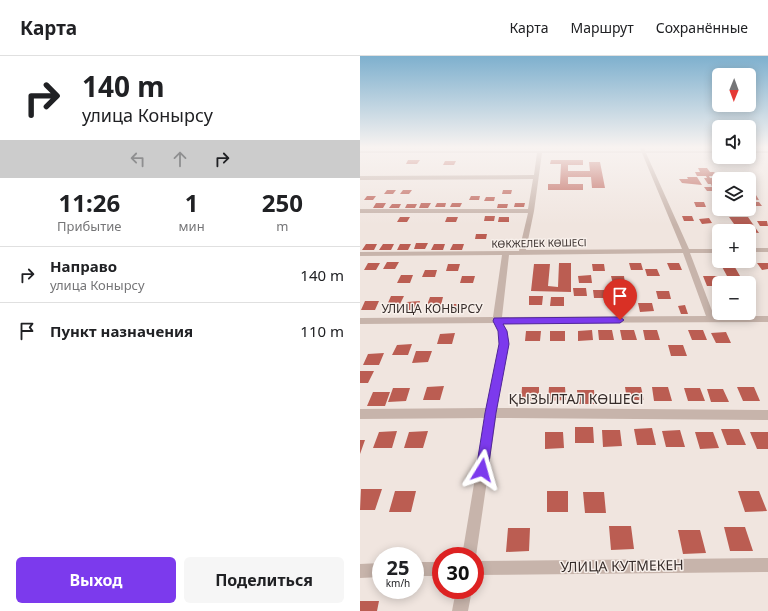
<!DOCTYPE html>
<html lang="ru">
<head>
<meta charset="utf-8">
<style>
  body { margin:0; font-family:"Noto Sans",sans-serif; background:#f6f6f6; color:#202124; height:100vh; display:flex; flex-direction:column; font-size:15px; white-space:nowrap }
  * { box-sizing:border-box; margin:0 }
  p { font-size:13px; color:#757577 }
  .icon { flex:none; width:22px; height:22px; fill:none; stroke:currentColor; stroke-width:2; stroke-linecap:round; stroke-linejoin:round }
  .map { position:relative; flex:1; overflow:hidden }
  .side { display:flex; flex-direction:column; background:#fff; width:360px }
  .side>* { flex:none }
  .top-card { background:#fff; color:#202124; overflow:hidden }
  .needle { width:26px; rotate:181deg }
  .controls { position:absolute; left:352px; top:12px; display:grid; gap:8px }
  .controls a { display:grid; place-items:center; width:44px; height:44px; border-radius:6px; background:#fff; box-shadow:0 2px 10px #0003; font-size:20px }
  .speed { position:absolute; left:12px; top:491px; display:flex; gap:8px; font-size:20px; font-weight:700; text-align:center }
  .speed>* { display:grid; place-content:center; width:52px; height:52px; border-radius:50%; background:#fff; box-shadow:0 2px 10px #0003; line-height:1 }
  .speed small { font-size:10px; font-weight:400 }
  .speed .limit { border:6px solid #d22; background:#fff; color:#111 }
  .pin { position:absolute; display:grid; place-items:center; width:34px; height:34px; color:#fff; margin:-41px -17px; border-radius:50% 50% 50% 0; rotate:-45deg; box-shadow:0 0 4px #0007 }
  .pin .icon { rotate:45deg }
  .me { position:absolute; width:44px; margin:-22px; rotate:8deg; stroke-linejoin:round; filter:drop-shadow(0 0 3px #0008) }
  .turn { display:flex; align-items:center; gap:14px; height:84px; padding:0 16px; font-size:18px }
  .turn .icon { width:52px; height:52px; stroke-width:2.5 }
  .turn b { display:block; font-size:28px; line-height:34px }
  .lanes { display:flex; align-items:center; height:38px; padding:0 16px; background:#0003; justify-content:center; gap:20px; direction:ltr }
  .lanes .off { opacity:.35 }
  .eta { display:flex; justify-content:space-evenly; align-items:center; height:68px; text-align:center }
  .eta b { font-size:24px; font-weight:700; line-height:28px }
  .cta { display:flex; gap:8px; margin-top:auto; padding:8px 16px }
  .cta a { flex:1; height:46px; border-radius:6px; background:#7c3aed; color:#fff; font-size:16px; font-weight:700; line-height:46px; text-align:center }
  .cta a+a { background:#f6f6f6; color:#202124 }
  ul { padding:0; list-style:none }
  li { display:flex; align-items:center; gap:12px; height:56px; padding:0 16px; border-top:1px solid #e0e0e0 }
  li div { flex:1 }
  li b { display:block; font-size:15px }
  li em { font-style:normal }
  header { display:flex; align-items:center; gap:24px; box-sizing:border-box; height:56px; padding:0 20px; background:#fff; border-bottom:1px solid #e0e0e0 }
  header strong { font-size:19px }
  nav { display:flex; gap:22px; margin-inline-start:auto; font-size:14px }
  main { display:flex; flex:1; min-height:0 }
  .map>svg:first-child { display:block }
  .building { fill:#bb5d52 }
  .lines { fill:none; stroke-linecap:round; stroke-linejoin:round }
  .minor { fill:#c7b4ab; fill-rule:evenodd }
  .route { fill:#7c3aed; stroke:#51269a }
  .labels { text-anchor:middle; stroke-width:3; stroke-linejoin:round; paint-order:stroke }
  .far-street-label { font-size:10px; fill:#362c2a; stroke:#f8f0eb }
  .street-label { font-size:12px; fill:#362c2a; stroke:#f8f0eb }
  .near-street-label { font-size:14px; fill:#362c2a; stroke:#f8f0eb }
</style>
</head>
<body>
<header>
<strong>Карта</strong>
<nav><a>Карта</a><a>Маршрут</a><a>Сохранённые</a></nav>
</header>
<main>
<section class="side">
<div class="top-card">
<div class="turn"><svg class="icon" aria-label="right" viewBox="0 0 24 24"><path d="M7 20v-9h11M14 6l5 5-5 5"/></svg><div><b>140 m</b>улица Конырсу</div></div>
<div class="lanes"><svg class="icon off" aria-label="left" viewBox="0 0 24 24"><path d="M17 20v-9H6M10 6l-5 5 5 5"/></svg><svg class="icon off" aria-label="ahead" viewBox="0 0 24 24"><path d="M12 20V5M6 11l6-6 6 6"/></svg><svg class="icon" aria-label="right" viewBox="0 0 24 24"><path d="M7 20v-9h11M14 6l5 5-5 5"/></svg></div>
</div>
<div class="eta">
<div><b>11:26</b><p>Прибытие</p></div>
<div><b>1</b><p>мин</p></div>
<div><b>250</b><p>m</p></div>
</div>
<ul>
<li><svg class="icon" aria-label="right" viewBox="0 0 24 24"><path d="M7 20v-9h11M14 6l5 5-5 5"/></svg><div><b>Направо</b><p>улица Конырсу</p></div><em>140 m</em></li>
<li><svg class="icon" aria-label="arrive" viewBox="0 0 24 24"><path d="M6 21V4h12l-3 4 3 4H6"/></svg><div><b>Пункт назначения</b></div><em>110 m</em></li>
</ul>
<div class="cta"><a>Выход</a><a>Поделиться</a></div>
</section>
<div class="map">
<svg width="408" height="555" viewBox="0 0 408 555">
  <rect width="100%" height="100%" fill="#f0e5df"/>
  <!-- building -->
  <path class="building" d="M48,104H60L57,108H46Z
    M191,104H223V109H208V115H230L229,106H240L245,132H232L231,121H208V128H223V134H188V128H200L201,108H190Z
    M85,105H96L94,109H83Z
    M338,112H347L350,116H354L357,120H349L350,122H359V128H354L356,131H359V140H354L352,135H347L344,131H352L351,128H348L344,122H347L346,120H337L335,116H340Z
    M327,121H337L342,129L322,127L319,123H328Z
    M27,134H36L33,138H24Z
    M43,134H52L49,138H40Z
    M143,134H152L151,138H142Z
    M396,139L399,144L389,143V140Z
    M7,140H16L13,144H4Z
    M111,140H120L119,144H109Z
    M126,141H135L134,145H124Z
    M334,146H344L346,151H336Z
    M389,146H399L402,150H393Z
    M16,147H26L23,152H13Z
    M61,147H71L68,152H59Z
    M77,147H86L85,151H75Z
    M92,147H102L100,151H90Z
    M155,147H165L164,151H154Z
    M32,148H41L39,152H29Z
    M47,148H57L55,152H45Z
    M138,148H148L147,152H137Z
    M125,160H135L134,165H124Z
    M322,160H332L334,165H324Z
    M40,161H50L47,166H37Z
    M87,161H98L96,166H85Z
    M139,161H149V166H138Z
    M369,161H388L399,177L379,175Z
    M349,162L352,167L342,168L339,163Z
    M397,165H407L408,170H400Z
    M116,178H127L126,183H115Z
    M56,187H68L65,193H54Z
    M6,188H17L14,194H2Z
    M23,188H34L31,194H19Z
    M40,188H51L48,194H37Z
    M74,188H85L83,194H71Z
    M93,188H104L102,194H90Z
    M27,206H39L35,213H23Z
    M372,206L384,227H359V230H347L343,220H367L360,207Z
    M8,207H20L16,214H4Z
    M199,207H211V236L171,235L174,208H190L188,230L198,231Z
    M269,207H281L283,214H271Z
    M307,207H319L322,214H310Z
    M397,207H408V213L402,214Z
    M88,208H100L98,215H86Z
    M232,208H244L245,215H233Z
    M285,213H297L300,220H287Z
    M65,214H77L75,221H62Z
    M41,219H53L50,227H37Z
    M231,219L232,227H219L218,220Z
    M102,220H115L113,227H100Z
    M251,220H264L265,228H253Z
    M213,232H226L227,240H214Z
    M233,234H246L247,242H234Z
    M296,235H309L311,243H298Z
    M256,238H269L271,246H258Z
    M31,240H44L40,248L27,249Z
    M169,240H183L182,249H169Z
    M70,241H83L81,249H67Z
    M191,241H204V250H190Z
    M5,245H19L15,254H1Z
    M60,245L57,254H43L47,246Z
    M278,247H292L294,255L280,256Z
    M91,248H104L102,257H88Z
    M325,249L328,258H321L318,250Z
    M232,274L233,284L218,285V275Z
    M238,274H252L254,284H239Z
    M260,274H274L277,284H262Z
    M283,274H297L300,284H285Z
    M328,274H343L347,284H332Z
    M166,275H181L180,285H165Z
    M190,275H205V285H190Z
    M366,276L371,287H356L351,277Z
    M95,277L92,288H77L80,278Z
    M52,288L48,299H32L37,289Z
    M308,289H323L327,300H311Z
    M56,295H72L68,306L52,307Z
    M24,297L19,309H3L8,298Z
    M0,315H14L8,327H0Z
    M84,330L80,344H63L67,331Z
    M162,331H179V344L161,345Z
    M189,331H205L206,344L188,345Z
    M265,331H281L284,344H267Z
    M292,331H308L312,345H294Z
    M377,331H394L400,345H383Z
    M33,332H50L46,345L28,346Z
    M324,332H340L345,345H328Z
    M347,333H363L369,346H351Z
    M217,334H234L235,348H218Z
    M13,336H30L25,350H7Z
    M215,371H233L234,387H215Z
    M292,372L296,389H277L274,373Z
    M361,373H379L386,389H367Z
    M242,374H260L262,390L243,391Z
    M320,374L325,391H306L302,375Z
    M37,375L32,392H13L19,376Z
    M68,375L63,392H44L49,376Z
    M185,376H203L204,392L185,393Z
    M335,376H353L359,392L340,393Z
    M390,376H408V393H397Z
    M0,384H5L0,398Z
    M1,433H22L15,454H0Z
    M35,435H56L51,456H29Z
    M187,435H208V456H187Z
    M378,435H399L407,455L385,456Z
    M223,436H244L246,457H225Z
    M249,470H271L274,493L251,494Z
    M364,471H385L393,495H370Z
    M148,472H170L169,495L146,496Z
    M318,474H340L346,497L323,498Z
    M0,545H19L17,555H0Z"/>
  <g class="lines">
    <!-- minor -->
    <path class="minor" d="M280,92H284L285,95H359V97H286L329,193H359V197H330L354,260H408V266L143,267L147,275L149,288L137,352L408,354V364L136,362L116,500L115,503V500H102L125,362L0,363V353L126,352L139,288V275L134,267L0,268V262L133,261L142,199L0,200V196L159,195L168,157H0V153H168L173,123L0,124V120L174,119L177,97H0V95H281ZM182,97H282L322,193L166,194L174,155ZM323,197L346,260L142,261L149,199Z
      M389,95H408V97H389Z
      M389,192H408V196H389Z
      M408,502V516L115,519V505Z
      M55,506H81V520H55Z
      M21,507V521L0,522V508Z
      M96,534H112L108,555H92Z"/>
  </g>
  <!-- sky -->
  <linearGradient id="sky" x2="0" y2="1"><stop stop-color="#7eb0ce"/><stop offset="0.54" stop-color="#f8f3f1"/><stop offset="1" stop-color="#f8f3f1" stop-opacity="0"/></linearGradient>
  <rect width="408" height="169" fill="url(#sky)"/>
  <!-- route -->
  <path class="route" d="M260,261L264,264L260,267L143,268L147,275L149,288L136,357L128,414L127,418L122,420L118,418L116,414L125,357L139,288L138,275L133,265L134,262Z"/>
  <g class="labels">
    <!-- far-street labels -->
    <g class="far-street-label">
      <text transform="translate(179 187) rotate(-1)" y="4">КӨКЖЕЛЕК КӨШЕСІ</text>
    </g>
    <!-- street labels -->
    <g class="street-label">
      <text x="72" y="257">УЛИЦА КОНЫРСУ</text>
    </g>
    <!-- near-street labels -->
    <g class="near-street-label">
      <text x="216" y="348">ҚЫЗЫЛТАЛ КӨШЕСІ</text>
      <text transform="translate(262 510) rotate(-1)" y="5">УЛИЦА КУТМЕКЕН</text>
    </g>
  </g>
</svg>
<div class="controls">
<a><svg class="needle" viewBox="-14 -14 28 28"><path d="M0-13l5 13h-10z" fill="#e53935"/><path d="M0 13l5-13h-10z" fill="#757577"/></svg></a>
<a><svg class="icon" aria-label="sound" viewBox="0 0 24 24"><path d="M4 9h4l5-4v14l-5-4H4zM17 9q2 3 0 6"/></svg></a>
<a><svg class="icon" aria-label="layers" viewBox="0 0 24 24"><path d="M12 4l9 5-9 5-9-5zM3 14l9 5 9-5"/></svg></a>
<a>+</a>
<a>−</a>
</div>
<div class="speed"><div>25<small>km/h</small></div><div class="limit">30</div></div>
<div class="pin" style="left:260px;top:264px;background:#d93025"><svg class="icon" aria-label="arrive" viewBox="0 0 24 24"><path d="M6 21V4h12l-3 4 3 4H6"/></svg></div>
<svg class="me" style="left:122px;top:414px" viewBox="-20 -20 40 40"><path d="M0-17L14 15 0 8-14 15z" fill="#7c3aed" stroke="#fff" stroke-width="4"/></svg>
</div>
</main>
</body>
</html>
